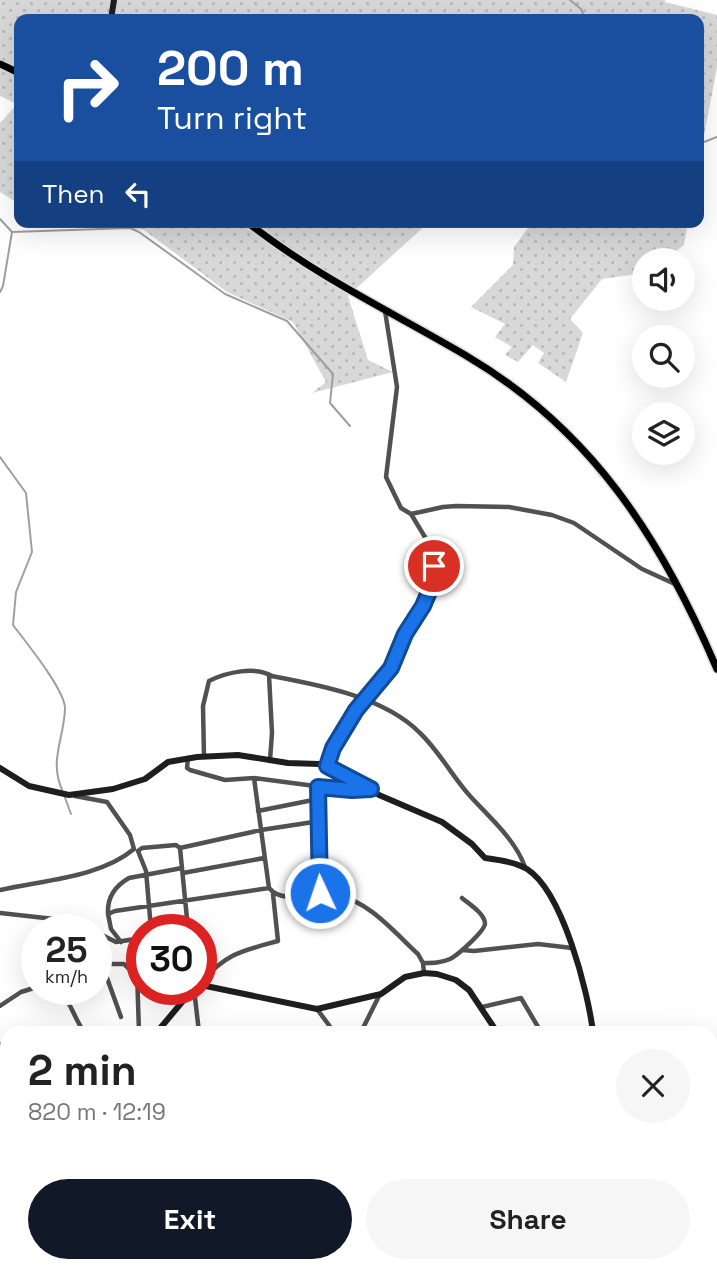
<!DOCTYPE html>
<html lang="en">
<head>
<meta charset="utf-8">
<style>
  body { margin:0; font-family:"Space Grotesk",sans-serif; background:#f6f6f6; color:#222; height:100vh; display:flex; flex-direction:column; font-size:26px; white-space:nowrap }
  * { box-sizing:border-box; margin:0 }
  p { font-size:23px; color:#767676 }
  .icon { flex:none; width:38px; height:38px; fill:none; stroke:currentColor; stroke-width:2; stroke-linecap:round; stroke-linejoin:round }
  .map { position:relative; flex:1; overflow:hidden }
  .details { position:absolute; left:0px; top:1026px; width:718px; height:247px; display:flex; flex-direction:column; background:#fff; border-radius:21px 21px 0 0; box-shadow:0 7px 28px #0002 }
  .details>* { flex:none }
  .top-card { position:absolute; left:14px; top:14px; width:690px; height:214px; border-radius:14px; box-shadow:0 7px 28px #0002; background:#1a4fa0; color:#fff; overflow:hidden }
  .buttons { position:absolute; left:632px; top:248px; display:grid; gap:14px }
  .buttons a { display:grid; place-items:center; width:63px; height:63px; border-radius:50%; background:#fff; box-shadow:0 7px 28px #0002; font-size:35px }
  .speed { position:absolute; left:21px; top:914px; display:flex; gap:14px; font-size:35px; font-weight:700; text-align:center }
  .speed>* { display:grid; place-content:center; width:91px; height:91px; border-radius:50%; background:#fff; box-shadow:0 7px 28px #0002; line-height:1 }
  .speed small { font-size:18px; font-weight:400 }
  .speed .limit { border:10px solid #d22; background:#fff; color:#111 }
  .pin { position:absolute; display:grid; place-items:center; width:60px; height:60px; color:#fff; margin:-30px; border:4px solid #fff; border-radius:50%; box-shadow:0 2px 7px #0007 }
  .me { position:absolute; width:77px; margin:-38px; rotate:357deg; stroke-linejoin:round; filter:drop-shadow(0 0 5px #0008) }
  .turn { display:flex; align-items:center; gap:24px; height:147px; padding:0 28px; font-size:32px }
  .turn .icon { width:91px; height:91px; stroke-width:2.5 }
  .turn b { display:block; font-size:49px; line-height:60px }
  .then { display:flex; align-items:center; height:66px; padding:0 28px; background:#0003; gap:14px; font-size:26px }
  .round { display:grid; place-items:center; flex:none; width:74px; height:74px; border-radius:37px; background:#f6f6f6 }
  .summary { display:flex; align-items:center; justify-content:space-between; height:119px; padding:0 28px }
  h1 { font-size:42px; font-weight:800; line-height:52px }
  .action { display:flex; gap:14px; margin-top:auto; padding:14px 28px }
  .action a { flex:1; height:80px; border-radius:42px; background:#111827; color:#fff; font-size:28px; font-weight:800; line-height:80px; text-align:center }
  .action a+a { background:#f6f6f6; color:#222 }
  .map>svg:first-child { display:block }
  .grass { fill:url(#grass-dots) }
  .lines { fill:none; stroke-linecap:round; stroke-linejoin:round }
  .stream { stroke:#9f9f9f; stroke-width:2 }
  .primary-casing { stroke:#dbdbdb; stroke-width:10 }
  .street { stroke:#515151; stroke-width:4.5 }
  .secondary { stroke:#1e1e1e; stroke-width:6 }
  .primary { stroke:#000; stroke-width:7 }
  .route-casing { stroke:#114b97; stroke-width:18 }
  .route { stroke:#1a73e8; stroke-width:12 }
</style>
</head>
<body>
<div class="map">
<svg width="717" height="1272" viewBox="0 0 717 1272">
  <defs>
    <pattern id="grass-dots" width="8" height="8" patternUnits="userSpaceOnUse" patternTransform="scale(1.75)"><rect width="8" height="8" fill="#d8d8d8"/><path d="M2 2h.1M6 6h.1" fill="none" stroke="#b8b8b8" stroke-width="1.8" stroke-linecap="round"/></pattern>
  </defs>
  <rect width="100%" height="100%" fill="#fff"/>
  <!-- grass -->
  <path class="grass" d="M0,0H665V2L717,15V67L698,168V19H19V204L0,192V123L17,104L0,96Z
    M73,222H429L348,296L368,360L393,372L312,393L326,382L293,322L227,292L144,230Z
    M532,222H688L684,245L663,261H644V273L602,279L570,319L583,333L566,382L538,363L544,353L533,345L518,362L505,355L512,347L495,337L505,324L471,307L513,265L514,247Z"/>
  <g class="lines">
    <!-- stream -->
    <path class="stream" d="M570,0L581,9L585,19
      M698,138L704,142L717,137
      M0,219L12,232L130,228L139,232L225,294L287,321L333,374L330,403L350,426
      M0,292L3,286L12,232
      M0,457L26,493L32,552L16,592L13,625C25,641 66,691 65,709C64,739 49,760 62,790
      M64,795L71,814"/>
    <!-- primary casing -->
    <g class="primary-casing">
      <path id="primary" d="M0,64L19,73
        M247,222C317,277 390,311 465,355C591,429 661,538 717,669"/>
    </g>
    <!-- street -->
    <path class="street" d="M411,514L443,507L456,506L509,507L552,515L574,523L642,569L677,585
      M269,675L272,733L270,760
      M204,757L203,706L209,681C227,672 255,666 272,676C320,685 385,697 420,733C439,751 452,776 470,796C490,818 515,839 525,867
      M188,758L187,768L190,770L225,780L254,778L353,791L367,790
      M327,766L333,748L356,710L391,668L405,634L420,612L434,580L435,572L431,547L411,514L401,508L386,477L397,387L385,311
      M254,778L269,888
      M318,787L320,893
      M258,811L318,799
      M180,848L188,929
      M183,873L264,858
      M0,890C43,880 99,878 134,849L130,835L107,802L75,796
      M0,913L54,919L71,925
      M108,914C107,898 115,886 129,878L182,868
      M55,929L71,925L88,929
      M151,929L146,871L138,851L142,848L176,845L180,848L261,830L320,821
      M96,932L116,942L142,938
      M121,942L111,929L108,914L115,911L269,888C284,906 315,891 336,895C369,901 394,932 418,954L423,963L424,973
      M28,948L37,943
      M462,950L474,951L538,944L572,948
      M423,963C433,963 441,963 450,959C458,955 486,930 485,923C484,913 469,904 462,898
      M96,964H124L130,970H142
      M102,964L121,1017
      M137,971L139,1032
      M201,982C227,953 242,951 278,941L273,894
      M58,989C72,1003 73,1016 84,1032
      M194,989L199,1032
      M0,1006L21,992L37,987
      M482,1007L521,998L541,1032
      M317,1009L334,1032
      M169,1032L198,1028
      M361,1032L380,994
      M0,1044L7,1047
      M710,1101L717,1103
      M0,1241L7,1242
      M26,1265L30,1272
      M302,1265L310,1272
      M372,1265L373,1272
      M433,1265L434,1272
      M462,1265L473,1272
      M663,1265L664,1272
      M295,1272L296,1265
      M555,1272L556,1265
      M603,1272V1265"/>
    <!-- secondary -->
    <path class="secondary" d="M111,19L114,0
      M0,768L29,786L69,795L113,789L145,779L168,762L197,757L238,755L288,763L319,764L331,767L379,795L442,822L472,844L485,858C499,860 515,862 527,869C563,892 588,992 593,1032
      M201,985L317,1009L381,994L405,977L424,973L437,974L456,980L469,990L497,1032
      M157,1032L193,989
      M710,1221L717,1226
      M0,1237L7,1228"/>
    <!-- primary -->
    <use href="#primary" class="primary"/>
  </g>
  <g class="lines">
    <!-- route casing -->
    <g class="route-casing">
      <path id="route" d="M320,893L318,787L352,790L371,789L327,766L333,748L356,710L391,668L405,634L423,606L434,580V566"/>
    </g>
    <!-- route -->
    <use href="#route" class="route"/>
  </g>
</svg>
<div class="buttons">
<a><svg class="icon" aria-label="sound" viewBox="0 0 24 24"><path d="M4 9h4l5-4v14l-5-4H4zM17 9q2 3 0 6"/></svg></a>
<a><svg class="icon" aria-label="search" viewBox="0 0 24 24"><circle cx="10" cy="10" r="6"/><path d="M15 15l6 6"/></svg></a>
<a><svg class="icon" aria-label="layers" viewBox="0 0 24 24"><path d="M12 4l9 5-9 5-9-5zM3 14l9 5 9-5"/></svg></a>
</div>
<div class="speed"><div>25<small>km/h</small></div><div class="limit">30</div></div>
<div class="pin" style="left:434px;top:566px;background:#d93025"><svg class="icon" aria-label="arrive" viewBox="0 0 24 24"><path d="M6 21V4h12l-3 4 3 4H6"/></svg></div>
<svg class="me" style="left:320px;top:893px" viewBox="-20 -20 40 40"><circle r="17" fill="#1a73e8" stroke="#fff" stroke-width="3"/><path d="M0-11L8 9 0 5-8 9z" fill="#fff"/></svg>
<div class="top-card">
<div class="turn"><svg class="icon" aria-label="right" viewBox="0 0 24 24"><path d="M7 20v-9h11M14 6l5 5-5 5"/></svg><div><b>200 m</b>Turn right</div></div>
<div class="then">Then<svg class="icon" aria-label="left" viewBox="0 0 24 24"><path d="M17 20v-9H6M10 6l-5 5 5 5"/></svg></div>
</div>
<section class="details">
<div class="summary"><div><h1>2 min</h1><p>820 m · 12:19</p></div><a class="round"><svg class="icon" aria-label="close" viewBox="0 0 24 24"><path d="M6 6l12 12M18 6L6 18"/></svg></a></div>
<div class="action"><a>Exit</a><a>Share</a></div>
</section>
</div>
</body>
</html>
